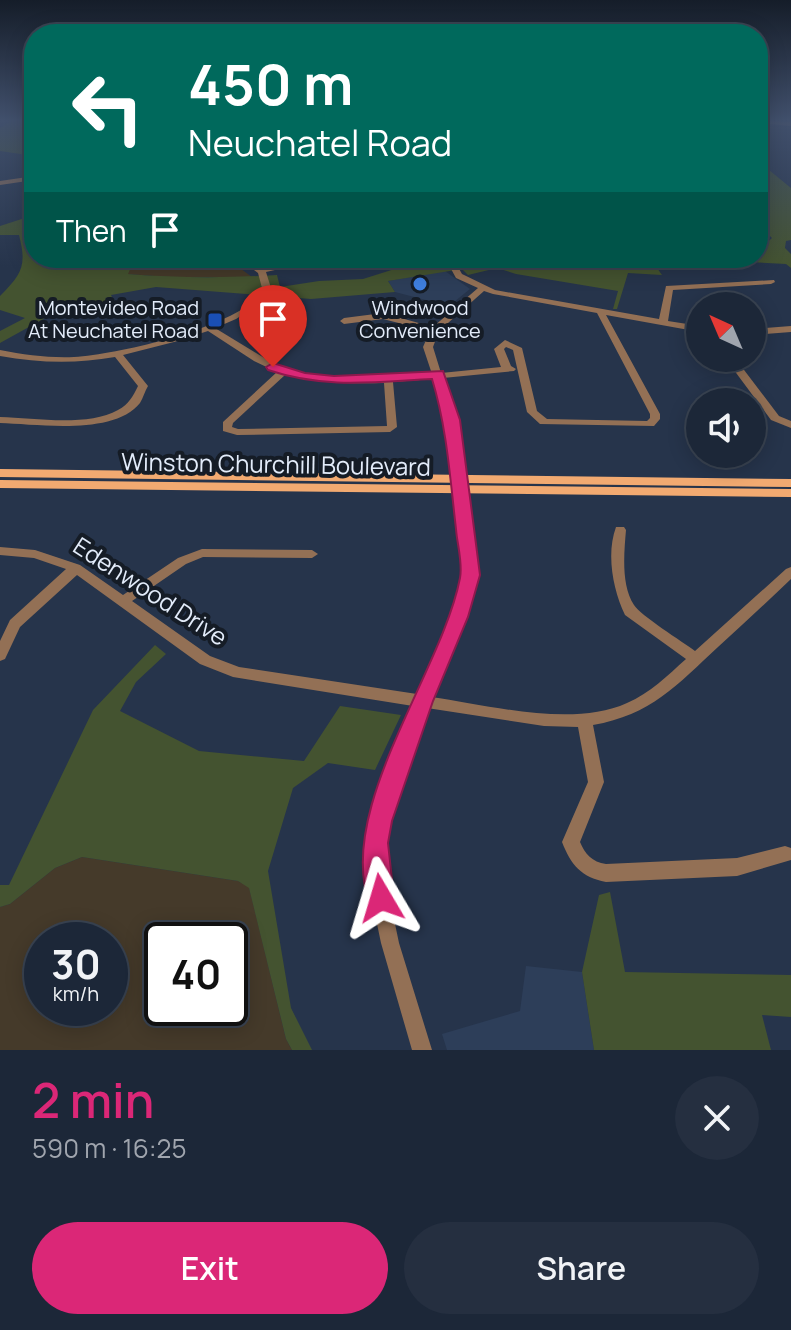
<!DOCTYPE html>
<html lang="en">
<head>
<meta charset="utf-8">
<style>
  body { margin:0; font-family:Manrope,sans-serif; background:#252f40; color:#f1f3f6; height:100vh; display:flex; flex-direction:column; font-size:30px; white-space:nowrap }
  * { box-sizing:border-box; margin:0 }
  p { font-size:26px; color:#a0a5ae }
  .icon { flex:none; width:44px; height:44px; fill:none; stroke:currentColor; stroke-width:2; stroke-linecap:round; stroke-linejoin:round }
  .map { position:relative; height:1050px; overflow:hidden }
  .side { display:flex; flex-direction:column; background:#1c2738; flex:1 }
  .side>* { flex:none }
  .top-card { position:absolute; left:24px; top:24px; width:744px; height:244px; border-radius:32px; box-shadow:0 4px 20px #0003,0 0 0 2px #3a4453; background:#00695c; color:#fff; overflow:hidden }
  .needle { width:52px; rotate:316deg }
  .buttons { position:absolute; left:686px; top:292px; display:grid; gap:16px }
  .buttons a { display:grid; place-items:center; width:80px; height:80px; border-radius:50%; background:#1c2738; box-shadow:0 4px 20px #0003,0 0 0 2px #3a4453; font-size:40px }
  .speed { position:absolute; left:24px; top:922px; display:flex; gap:16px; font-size:40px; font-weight:700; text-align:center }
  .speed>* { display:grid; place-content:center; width:104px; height:104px; border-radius:50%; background:#1c2738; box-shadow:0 4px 20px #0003,0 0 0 2px #3a4453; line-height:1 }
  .speed small { font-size:20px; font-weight:400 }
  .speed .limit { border:4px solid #111; border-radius:12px; background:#fff; color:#111 }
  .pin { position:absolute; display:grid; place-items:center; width:68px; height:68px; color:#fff; margin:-82px -34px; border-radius:50% 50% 50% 0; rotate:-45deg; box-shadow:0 0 8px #0007 }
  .pin .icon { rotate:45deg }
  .me { position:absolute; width:88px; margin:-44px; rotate:353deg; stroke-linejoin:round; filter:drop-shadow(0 0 6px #0008) }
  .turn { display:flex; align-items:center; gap:28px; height:168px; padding:0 32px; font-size:36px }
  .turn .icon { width:104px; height:104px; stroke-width:2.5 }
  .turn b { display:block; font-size:56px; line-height:68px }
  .then { display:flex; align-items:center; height:76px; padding:0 32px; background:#0003; gap:16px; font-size:30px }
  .round { display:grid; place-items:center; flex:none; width:84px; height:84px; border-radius:42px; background:#252f40 }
  .overview { display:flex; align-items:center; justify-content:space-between; height:136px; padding:0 32px }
  h1 { font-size:48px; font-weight:600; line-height:60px; color:#db2777 }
  .primary-button { display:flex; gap:16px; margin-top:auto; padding:16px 32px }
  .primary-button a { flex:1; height:92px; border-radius:48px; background:#db2777; color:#fff; font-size:32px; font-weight:600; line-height:92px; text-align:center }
  .primary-button a+a { background:#252f40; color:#f1f3f6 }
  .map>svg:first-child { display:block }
  .built { fill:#2d3e59 }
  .education { fill:#453a2a; fill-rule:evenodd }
  .green { fill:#445330 }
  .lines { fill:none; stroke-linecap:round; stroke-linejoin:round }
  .minor { fill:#937055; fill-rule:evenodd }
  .major { fill:#f2aa71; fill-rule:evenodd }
  .route { fill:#db2777; stroke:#8e194d; stroke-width:2 }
  .shop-dot { fill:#3f7fe0; stroke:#151c26; stroke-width:3 }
  .transit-dot { fill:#1a4fb4; stroke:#151c26; stroke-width:3 }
  .labels { text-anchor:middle; stroke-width:8; stroke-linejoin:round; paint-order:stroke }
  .far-poi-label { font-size:20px; fill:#e3ecfa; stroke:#151c26; text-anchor:end }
  .street-label { font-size:24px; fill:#e3ecfa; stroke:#151c26 }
</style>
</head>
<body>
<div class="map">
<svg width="791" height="1050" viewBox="0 0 791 1050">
  <rect width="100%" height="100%" fill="#26344b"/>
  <!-- built -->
  <path class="built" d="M445,271L470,289L449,306L395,292L388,281Z
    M526,966L582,972L594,1050H447L442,1034L520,1011Z"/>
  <!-- education -->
  <path class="education" d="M105,258H226L252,277H168L127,274L132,266L100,262Z
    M82,857L238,881L249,887L286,1039L292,1050H0V907L10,904L55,868ZM42,940H110V1008H42ZM162,940H230V1008H162Z"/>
  <!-- green -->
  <path class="green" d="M13,120H34V156L0,151V128Z
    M758,161L791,188V240L786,241L785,248L791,254V268L786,264L749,262L657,268L662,275L628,273L617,309H613L618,291L516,274L497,268L468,275L462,269L388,281L395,292L311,299L156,287L111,295L112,297L105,298L109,301L97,306L94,302L47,317L0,343V331L25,318L0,310V296C22,274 27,266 19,235H0V226L34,215V258H105L101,262L132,265L128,274C178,278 227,278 277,275L280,287L319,281L363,279L401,267L459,262V258L556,265L585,258H650L653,262L758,258V251L772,238L758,224Z
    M155,645L166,654L136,682L120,711L199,751L304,761L340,706L401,715L375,770L328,763L293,788L268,871L291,1008L312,1050H292L286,1039L249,888L238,881L82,857L55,868L10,904L0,907V885H9L93,710Z
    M610,892L625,972L791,975V1017L762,1015L771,1050H594L582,972L599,895Z"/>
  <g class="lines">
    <!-- minor -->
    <path class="minor" d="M758,120L791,122V126L758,123Z
      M34,176V180L0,185V181Z
      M238,258H247L263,268L309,258H365L361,260L315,261L266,272L271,288L258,305L236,319L215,328L271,362L292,371L312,375L368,378L432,374L423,347L430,331L383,319L344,324L340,321L344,318L383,313L433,327L478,288L456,278L445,258H453L462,274L495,290L659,319L666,286L774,280L775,282L771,284L673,290L668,321L700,326V332L606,315L660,414V419L654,426L540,424L527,412L513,350L506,347L504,349L511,366L516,369L514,371L443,378L457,420L476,575L465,617L431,697C489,705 572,728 627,703C650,693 667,676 686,659L625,615C613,590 606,554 616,527H624L626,530C624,553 621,585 634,605C640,615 683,642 695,651L786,569L791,567V579C767,602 742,625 718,647C677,685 651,715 593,725L604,782L580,842C585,854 592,862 606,864L737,858L785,846L791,848V860L737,876L606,882C581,877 571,865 562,842L588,782L578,727L544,726L427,708L387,821L384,843L385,876L399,943L432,1050H412L381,943L367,876L366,843L371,821L413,706L233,677L200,664L77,575L20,627L5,659L0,661V641L10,620L66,569L34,558L0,555V547L35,550L80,565L123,595L178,558L202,549L312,550L318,554L312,558L203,557L186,564L132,601L210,656L239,667L417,694L451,617L464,575L447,420L434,379L393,382L397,427L390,432L237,435L223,431V422L277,372L254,361L208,331L174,342L123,355L148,386C145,391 143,398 140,403C114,436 37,424 0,423V417C34,418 88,427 118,410C129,404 133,396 138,386L115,357C76,364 39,363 0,356V350C25,355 49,358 74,357C119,354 216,331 251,303C256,299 259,293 262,288L258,273ZM484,291L493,294L597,313L650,414V418L647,421L547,419L537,411L522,348L505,340L494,349L501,367L441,373L433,347L439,331ZM285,375C318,383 350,384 384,383L387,426L238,429L232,427L233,423Z
      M791,326V332L752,335V329Z
      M725,358H735L779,416L791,421V428L771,420Z"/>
    <!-- major -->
    <path class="major" d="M0,469L791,479V487L0,477Z
      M0,480L791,489V497L0,488Z"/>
  </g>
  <!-- sky -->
  <linearGradient id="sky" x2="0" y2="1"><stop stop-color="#151d29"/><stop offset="0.45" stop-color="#41506c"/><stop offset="1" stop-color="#41506c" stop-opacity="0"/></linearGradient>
  <rect width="791" height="267" fill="url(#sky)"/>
  <!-- route -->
  <path class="route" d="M273,363L305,373L334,376L443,371L460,420L480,575L468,617L433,701L392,821L388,843L394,898L390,908L381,912L371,908C332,813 442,672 460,578C463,563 457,544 456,529C450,478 447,428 432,379C373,382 325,389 268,370L266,367Z"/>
  <!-- markers -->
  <circle class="shop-dot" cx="420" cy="284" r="8"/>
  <rect class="transit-dot" x="207" y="312" width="16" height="16" rx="4"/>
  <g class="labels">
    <!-- far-poi labels -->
    <g class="far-poi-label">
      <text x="199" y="315">Montevideo Road<tspan x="199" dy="23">At Neuchatel Road</tspan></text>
      <text x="420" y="315" text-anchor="middle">Windwood<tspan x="420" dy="23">Convenience</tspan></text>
    </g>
    <!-- street labels -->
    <g class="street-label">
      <text transform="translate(276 465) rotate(1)" y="8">Winston Churchill Boulevard</text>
      <text transform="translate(150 592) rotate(33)" y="8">Edenwood Drive</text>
    </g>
  </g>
</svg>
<div class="buttons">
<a><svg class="needle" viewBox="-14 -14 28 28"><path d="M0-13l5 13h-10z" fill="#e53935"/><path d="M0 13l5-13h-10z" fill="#a0a5ae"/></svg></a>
<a><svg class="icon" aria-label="sound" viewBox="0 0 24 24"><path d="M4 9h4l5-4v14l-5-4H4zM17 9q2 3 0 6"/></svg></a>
</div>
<div class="speed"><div>30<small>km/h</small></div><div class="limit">40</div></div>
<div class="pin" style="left:273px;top:367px;background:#d93025"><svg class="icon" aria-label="arrive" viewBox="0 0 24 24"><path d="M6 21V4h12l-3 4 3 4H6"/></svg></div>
<svg class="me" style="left:381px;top:898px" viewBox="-20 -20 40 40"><path d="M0-17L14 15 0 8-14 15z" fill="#db2777" stroke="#fff" stroke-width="4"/></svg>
<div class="top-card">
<div class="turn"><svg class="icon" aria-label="left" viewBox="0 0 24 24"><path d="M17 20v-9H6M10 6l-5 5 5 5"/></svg><div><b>450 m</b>Neuchatel Road</div></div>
<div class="then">Then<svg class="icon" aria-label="arrive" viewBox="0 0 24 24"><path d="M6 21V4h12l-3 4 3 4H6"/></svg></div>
</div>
</div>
<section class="side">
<div class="overview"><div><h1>2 min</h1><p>590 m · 16:25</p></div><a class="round"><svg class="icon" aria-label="close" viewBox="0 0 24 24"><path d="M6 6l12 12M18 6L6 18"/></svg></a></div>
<div class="primary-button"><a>Exit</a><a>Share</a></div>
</section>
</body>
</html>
